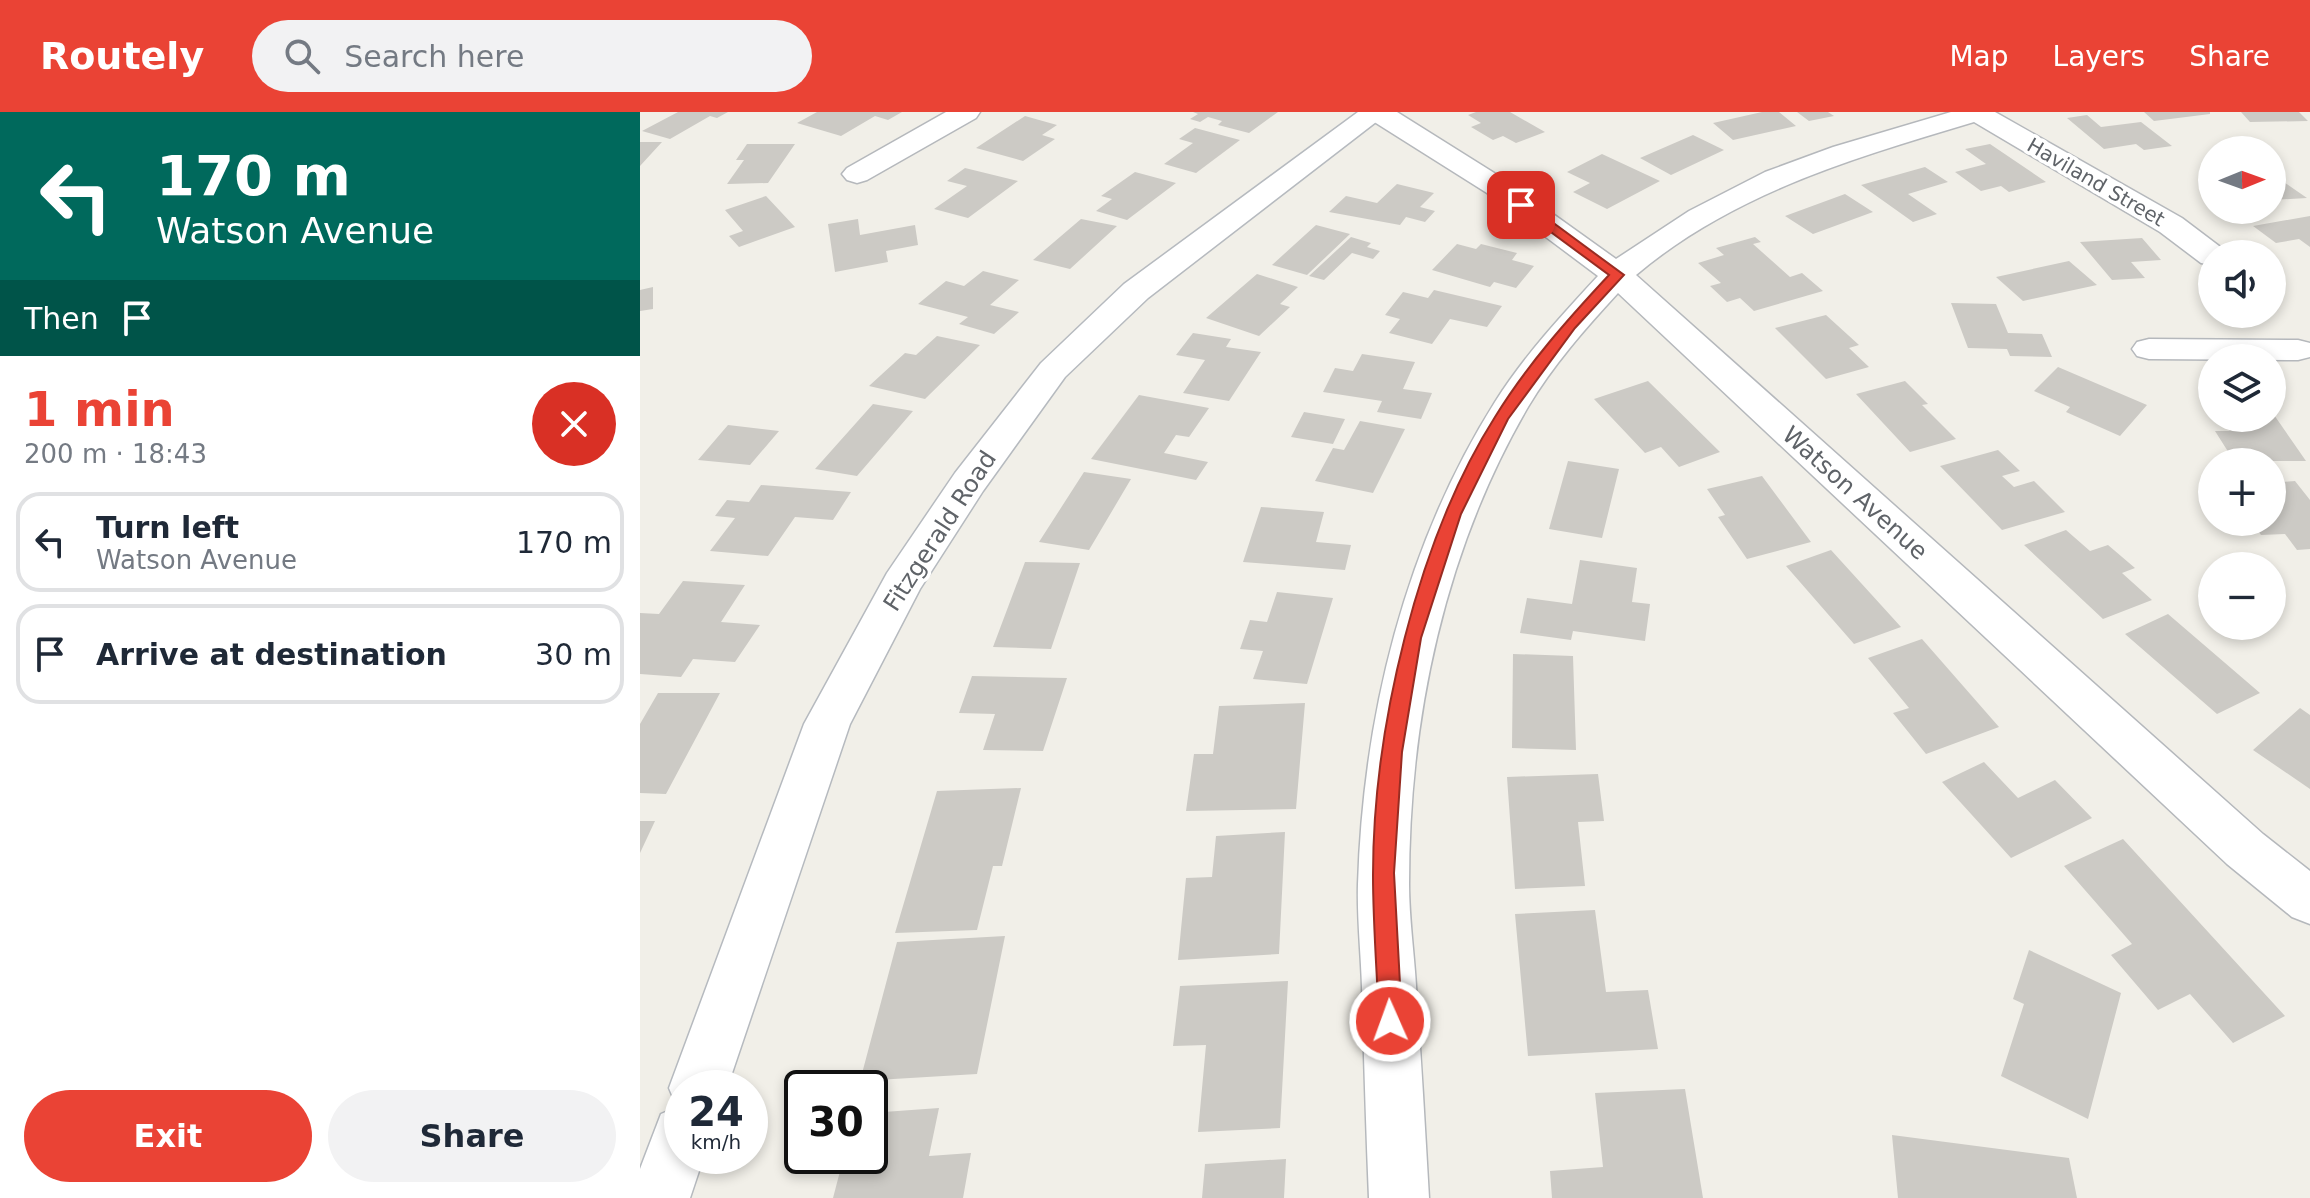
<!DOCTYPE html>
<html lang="en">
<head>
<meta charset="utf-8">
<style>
  body { margin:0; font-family:"DejaVu Sans",sans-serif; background:#f2f2f3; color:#1f2937; height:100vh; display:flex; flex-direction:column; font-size:30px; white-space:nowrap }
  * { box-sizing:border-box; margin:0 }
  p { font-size:26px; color:#747a83 }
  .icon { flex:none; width:44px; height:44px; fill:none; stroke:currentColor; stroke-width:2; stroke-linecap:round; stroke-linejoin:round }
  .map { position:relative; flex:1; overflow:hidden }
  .drawer { display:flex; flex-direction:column; background:#fff; width:640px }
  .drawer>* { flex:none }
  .top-card { background:#00695c; color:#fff; overflow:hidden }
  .needle { width:52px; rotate:89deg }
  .buttons { position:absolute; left:1558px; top:24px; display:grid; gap:16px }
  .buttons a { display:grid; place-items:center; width:88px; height:88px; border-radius:50%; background:#fff; box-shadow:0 4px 12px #0003; font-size:40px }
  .speed { position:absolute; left:24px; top:958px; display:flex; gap:16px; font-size:40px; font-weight:700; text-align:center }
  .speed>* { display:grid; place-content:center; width:104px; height:104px; border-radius:50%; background:#fff; box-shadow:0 4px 12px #0003; line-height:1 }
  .speed small { font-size:20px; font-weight:400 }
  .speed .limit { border:4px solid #111; border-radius:12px; background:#fff; color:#111 }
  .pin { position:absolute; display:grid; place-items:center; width:68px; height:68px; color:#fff; margin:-34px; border-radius:16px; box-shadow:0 4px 12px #0006 }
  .me { position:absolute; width:88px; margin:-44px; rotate:358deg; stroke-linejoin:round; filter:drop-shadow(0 0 6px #0008) }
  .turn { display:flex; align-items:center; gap:28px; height:168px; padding:0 24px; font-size:36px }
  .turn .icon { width:104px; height:104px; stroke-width:2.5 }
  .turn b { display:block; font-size:56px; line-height:68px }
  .then { display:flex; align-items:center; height:76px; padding:0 24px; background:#0003; gap:16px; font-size:30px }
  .round { display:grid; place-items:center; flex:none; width:84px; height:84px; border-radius:42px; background:#f2f2f3 }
  .head { display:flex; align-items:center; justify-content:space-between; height:136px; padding:0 24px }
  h1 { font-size:48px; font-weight:700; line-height:60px; color:#ea4335 }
  .cta { display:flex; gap:16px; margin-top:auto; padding:16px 24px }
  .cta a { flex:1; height:92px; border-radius:48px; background:#ea4335; color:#fff; font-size:32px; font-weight:700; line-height:92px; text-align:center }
  .cta a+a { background:#f2f2f3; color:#1f2937 }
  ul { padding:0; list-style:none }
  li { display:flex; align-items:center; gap:24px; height:100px; margin:0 16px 12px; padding:0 8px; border:4px solid #e0e1e3; border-radius:24px }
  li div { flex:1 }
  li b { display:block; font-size:30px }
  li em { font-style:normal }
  header { display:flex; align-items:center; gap:48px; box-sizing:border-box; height:112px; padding:0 40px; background:#ea4335; color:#fff }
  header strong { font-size:38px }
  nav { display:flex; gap:44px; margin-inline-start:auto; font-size:28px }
  .search { width:560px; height:72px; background:#f2f2f3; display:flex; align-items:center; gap:20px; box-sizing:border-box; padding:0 28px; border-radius:44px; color:#747a83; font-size:30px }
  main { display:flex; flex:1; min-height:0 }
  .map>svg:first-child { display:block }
  .building { fill:#cccac5 }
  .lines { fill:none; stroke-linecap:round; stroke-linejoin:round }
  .minor-casing { stroke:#b5b8bc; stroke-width:3 }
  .secondary-casing { stroke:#b6babf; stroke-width:3 }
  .minor { fill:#fff; fill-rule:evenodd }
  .secondary { fill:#fff; fill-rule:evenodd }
  .route { fill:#ea4335; stroke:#982c22; stroke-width:2 }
  .labels { text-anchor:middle; stroke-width:7; stroke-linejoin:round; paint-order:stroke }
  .far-street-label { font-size:20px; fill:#5f6368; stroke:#fff }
  .street-label { font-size:24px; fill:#5f6368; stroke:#fff }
</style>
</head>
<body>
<header>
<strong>Routely</strong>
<div class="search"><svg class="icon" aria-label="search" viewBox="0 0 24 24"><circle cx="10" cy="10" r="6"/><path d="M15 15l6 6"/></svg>Search here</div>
<nav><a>Map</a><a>Layers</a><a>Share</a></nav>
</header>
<main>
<section class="drawer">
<div class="top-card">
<div class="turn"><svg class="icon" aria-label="left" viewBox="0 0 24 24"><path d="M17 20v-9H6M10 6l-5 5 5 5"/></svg><div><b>170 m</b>Watson Avenue</div></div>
<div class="then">Then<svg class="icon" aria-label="arrive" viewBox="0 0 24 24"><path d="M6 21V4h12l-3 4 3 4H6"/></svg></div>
</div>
<div class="head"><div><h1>1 min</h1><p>200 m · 18:43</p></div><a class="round" style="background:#d93025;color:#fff"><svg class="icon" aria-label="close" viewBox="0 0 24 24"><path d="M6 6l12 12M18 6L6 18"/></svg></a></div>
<ul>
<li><svg class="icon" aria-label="left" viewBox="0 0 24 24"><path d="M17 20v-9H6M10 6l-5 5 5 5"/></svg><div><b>Turn left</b><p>Watson Avenue</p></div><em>170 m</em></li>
<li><svg class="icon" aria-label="arrive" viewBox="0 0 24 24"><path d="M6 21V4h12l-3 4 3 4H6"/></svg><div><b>Arrive at destination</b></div><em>30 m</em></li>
</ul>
<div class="cta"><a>Exit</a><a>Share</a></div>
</section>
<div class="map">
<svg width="1670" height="1086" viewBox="0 0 1670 1086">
  <rect width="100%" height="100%" fill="#f1efe8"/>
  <!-- building -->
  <path class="building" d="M38,0H88L77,6L70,4L30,27L2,19Z
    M177,0H262L248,8L235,4L201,24L157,11Z
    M553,0H638L609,21L578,13L582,9L568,5L560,10L550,7L558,2Z
    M836,0H870L905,20L876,31L863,24L853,28L831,15L841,11L828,3Z
    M1122,0H1139L1156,14L1093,28L1073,11Z
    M1157,0H1188L1194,4L1169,9Z
    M1504,0H1570V2L1514,9Z
    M1601,0H1659L1668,9L1610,10Z
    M1447,3L1461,15L1501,10L1532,34L1504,38L1496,32L1464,37L1427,6Z
    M385,4L417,13L402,23L415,27L383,49L336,36Z
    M555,16L600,28L556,61L524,52L553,31L539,27Z
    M1053,23L1084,38L1031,63L1000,46Z
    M0,30H22L0,54Z
    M107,32H155L128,71L87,72L104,48H96Z
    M1350,32L1406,70L1369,80L1361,74L1341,79L1315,60L1346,52L1325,37Z
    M962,42L1020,69L967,97L933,80L950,71L927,60Z
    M1285,55L1308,70L1268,82L1297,102L1273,110L1221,73Z
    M325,56L378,69L328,106L294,97L327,74L307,69Z
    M495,60L536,71L487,108L456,99L472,87L461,84Z
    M1632,62L1667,86L1632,88Z
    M757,72L794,81L780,95L795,99L785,110L766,105L760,113L689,100L706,84L737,91Z
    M1205,82L1233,100L1173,122L1145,104Z
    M126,84L155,115L99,135L89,124L103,119L85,98Z
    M1670,104V135L1659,127L1636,131L1613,114Z
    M218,107L220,123L275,113L278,133L246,139L248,150L195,160L188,112Z
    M441,107L477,114L430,157L393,148Z
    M676,113L710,122L667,163L632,153Z
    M711,125L731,131L727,135L740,139L733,147L712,141L684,168L669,164Z
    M1115,125L1121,130L1113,132L1150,165L1162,161L1183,179L1114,199L1100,186L1087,190L1070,174L1081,171L1058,151L1084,143L1076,136Z
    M1502,126L1521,148L1491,150L1505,166L1472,168L1440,130Z
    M817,132L836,137L841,132L877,141L872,148L894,154L876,176L854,170L850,175L792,158Z
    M1429,149L1457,173L1383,189L1356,165Z
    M343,159L379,168L350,193L379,200L354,222L319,212L328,205L278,192L306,169L324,174Z
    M617,162L658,175L640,192L650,195L619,224L566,206Z
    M13,175V197L0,199V178Z
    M794,178L862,194L847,215L810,207L792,232L749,221L760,207L745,203L763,180L788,186Z
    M1311,191L1356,192L1368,221L1402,222L1412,245L1370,244L1367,237L1328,236Z
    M1186,203L1219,233L1209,236L1229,255L1186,267L1135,216Z
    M553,221L591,227L586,235L621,240L589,289L543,281L565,248L536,243Z
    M297,224L340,233L285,287L229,274L265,241L276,243Z
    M722,242L775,250L763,277L792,281L781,307L737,300L742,289L683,280L695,256L713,259Z
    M1418,255L1507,293L1480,324L1426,300L1430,295L1394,279Z
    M1008,269L1080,340L1039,355L1021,335L1005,341L954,287Z
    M1265,269L1288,292L1282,293L1316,327L1270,340L1216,282Z
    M499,283L569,296L549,325L536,323L524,341L568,350L556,368L451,347Z
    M233,292L273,299L217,364L175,357Z
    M664,300L705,307L693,332L651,325Z
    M1632,300L1666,349H1594L1575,319H1590L1582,306H1632Z
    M720,309L765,317L733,381L675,369L693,336L704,338Z
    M88,313L139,319L110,353L58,348Z
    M1358,338L1380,359L1362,364L1374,375L1394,369L1425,400L1362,418L1300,354Z
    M928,349L979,357L962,426L909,417Z
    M444,360L491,367L449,438L399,430Z
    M1122,364L1171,430L1107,447L1078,405L1085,403L1067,377Z
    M1655,369L1670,388V437L1657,438L1645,422L1621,423L1612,410H1632V371Z
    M121,373L211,380L193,408L155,405L128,444L70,439L95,406L75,404L87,388L109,390Z
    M621,395L684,400L676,430L711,433L705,458L603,450Z
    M1426,418L1450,439L1468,433L1495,456L1482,461L1512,488L1463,507L1384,433Z
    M1191,438L1261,515L1214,532L1146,454Z
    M940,448L997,456L992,490L1010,492L1005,529L933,519L931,528L880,521L887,486L932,492Z
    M385,450L440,451L411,537L353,535Z
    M43,469L105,473L81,510L120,513L95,550L53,547L41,565L0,562V501L19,502Z
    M637,480L693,486L667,572L613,567L623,539L600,537L610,508L627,510Z
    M1528,502L1620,581L1577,602L1485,522Z
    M1282,527L1359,615L1286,642L1253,601L1269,596L1228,546Z
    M873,542L933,544L936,638L872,636Z
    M332,564L427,566L403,639L343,638L355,602L319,601Z
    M18,581H80L26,682L0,681V612Z
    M665,591L656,697L546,699L554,642H573L579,594Z
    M1660,596L1670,603V677L1613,638Z
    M1344,650L1378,686L1415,668L1452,706L1371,746L1302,670Z
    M958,662L964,709L938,710L945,774L875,777L867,665Z
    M381,676L362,754H353L337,818L255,821L297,679Z
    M0,709H15L0,741Z
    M645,720L639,842L538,848L546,766L572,765L576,724Z
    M1483,727L1645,904L1593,931L1550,882L1518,898L1471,843L1492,832L1424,754Z
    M955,798L966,880L1008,878L1018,937L888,944L875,802Z
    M365,824L337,962L220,969L257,830Z
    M1389,838L1481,881L1448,1007L1361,964L1384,892L1373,887Z
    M648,869L640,1016L558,1020L566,933L533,934L540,874Z
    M1045,977L1063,1086H912L910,1059L963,1055L955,981Z
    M299,996L289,1044L331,1041L323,1086H193L204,1044H230V1001Z
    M1252,1023L1429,1046L1437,1086H1258Z
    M646,1047L644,1086H562L565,1052Z"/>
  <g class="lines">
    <!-- minor casing -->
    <g class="minor-casing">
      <path id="minor" d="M306,0H340L336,6L227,68L217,71L207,68L202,62L207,56Z
        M724,0H757L867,69L976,147L1049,99L1125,60L1193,35L1311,0H1355L1542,106L1583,137L1586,142H1572V153L1561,151L1520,120L1334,10C1214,46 1093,81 996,163L1623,722L1670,759V812L1652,805L1587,752L978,181C945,217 913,253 888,295C804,439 769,607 769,772C769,806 774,840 776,874C781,945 785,1015 789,1086H729C726,1016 724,945 722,875C721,841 717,807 718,772C723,605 765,433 855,290C884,244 921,204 958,164L847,81L728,6Z
        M1509,227L1658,228L1670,231V245L1658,248L1509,247L1497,244L1492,237L1497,230Z"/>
    </g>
    <!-- secondary casing -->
    <g class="secondary-casing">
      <path id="secondary" d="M718,0H749L508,186L425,265L343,379L280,477L210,612L87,976H42V1044H64L50,1086H0V1057L21,1002L37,995L29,976L164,612L247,461L315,361L401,251L484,172Z"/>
    </g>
    <!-- minor -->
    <use href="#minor" class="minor"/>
    <!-- secondary -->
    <use href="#secondary" class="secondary"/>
  </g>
  <!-- route -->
  <path class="route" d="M877,90H885L984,163L935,216L868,307L821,402L781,526L762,640L754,761L762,909L758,916L750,920L742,916L739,909C737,860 733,812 733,763C733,618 777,428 855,305C887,253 928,207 969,163L877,95Z"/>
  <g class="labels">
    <!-- far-street labels -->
    <g class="far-street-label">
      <text transform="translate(1456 70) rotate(30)" y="7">Haviland Street</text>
    </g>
    <!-- street labels -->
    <g class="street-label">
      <text transform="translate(1215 381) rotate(42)" y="8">Watson Avenue</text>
      <text transform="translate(300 419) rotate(-57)" y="8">Fitzgerald Road</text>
    </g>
  </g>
</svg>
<div class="buttons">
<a><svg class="needle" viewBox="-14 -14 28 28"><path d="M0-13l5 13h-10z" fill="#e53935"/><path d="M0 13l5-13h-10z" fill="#747a83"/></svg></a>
<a><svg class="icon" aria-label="sound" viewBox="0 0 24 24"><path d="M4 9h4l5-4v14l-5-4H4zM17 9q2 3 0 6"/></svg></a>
<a><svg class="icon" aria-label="layers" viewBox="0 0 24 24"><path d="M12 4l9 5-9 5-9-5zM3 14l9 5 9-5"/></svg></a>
<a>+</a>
<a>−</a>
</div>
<div class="speed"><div>24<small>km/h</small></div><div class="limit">30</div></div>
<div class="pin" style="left:881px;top:93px;background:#d93025"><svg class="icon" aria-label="arrive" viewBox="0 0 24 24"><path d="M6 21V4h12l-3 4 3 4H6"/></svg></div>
<svg class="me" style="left:750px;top:909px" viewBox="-20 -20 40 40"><circle r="17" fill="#ea4335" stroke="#fff" stroke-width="3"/><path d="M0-11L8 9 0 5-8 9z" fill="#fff"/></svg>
</div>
</main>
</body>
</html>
